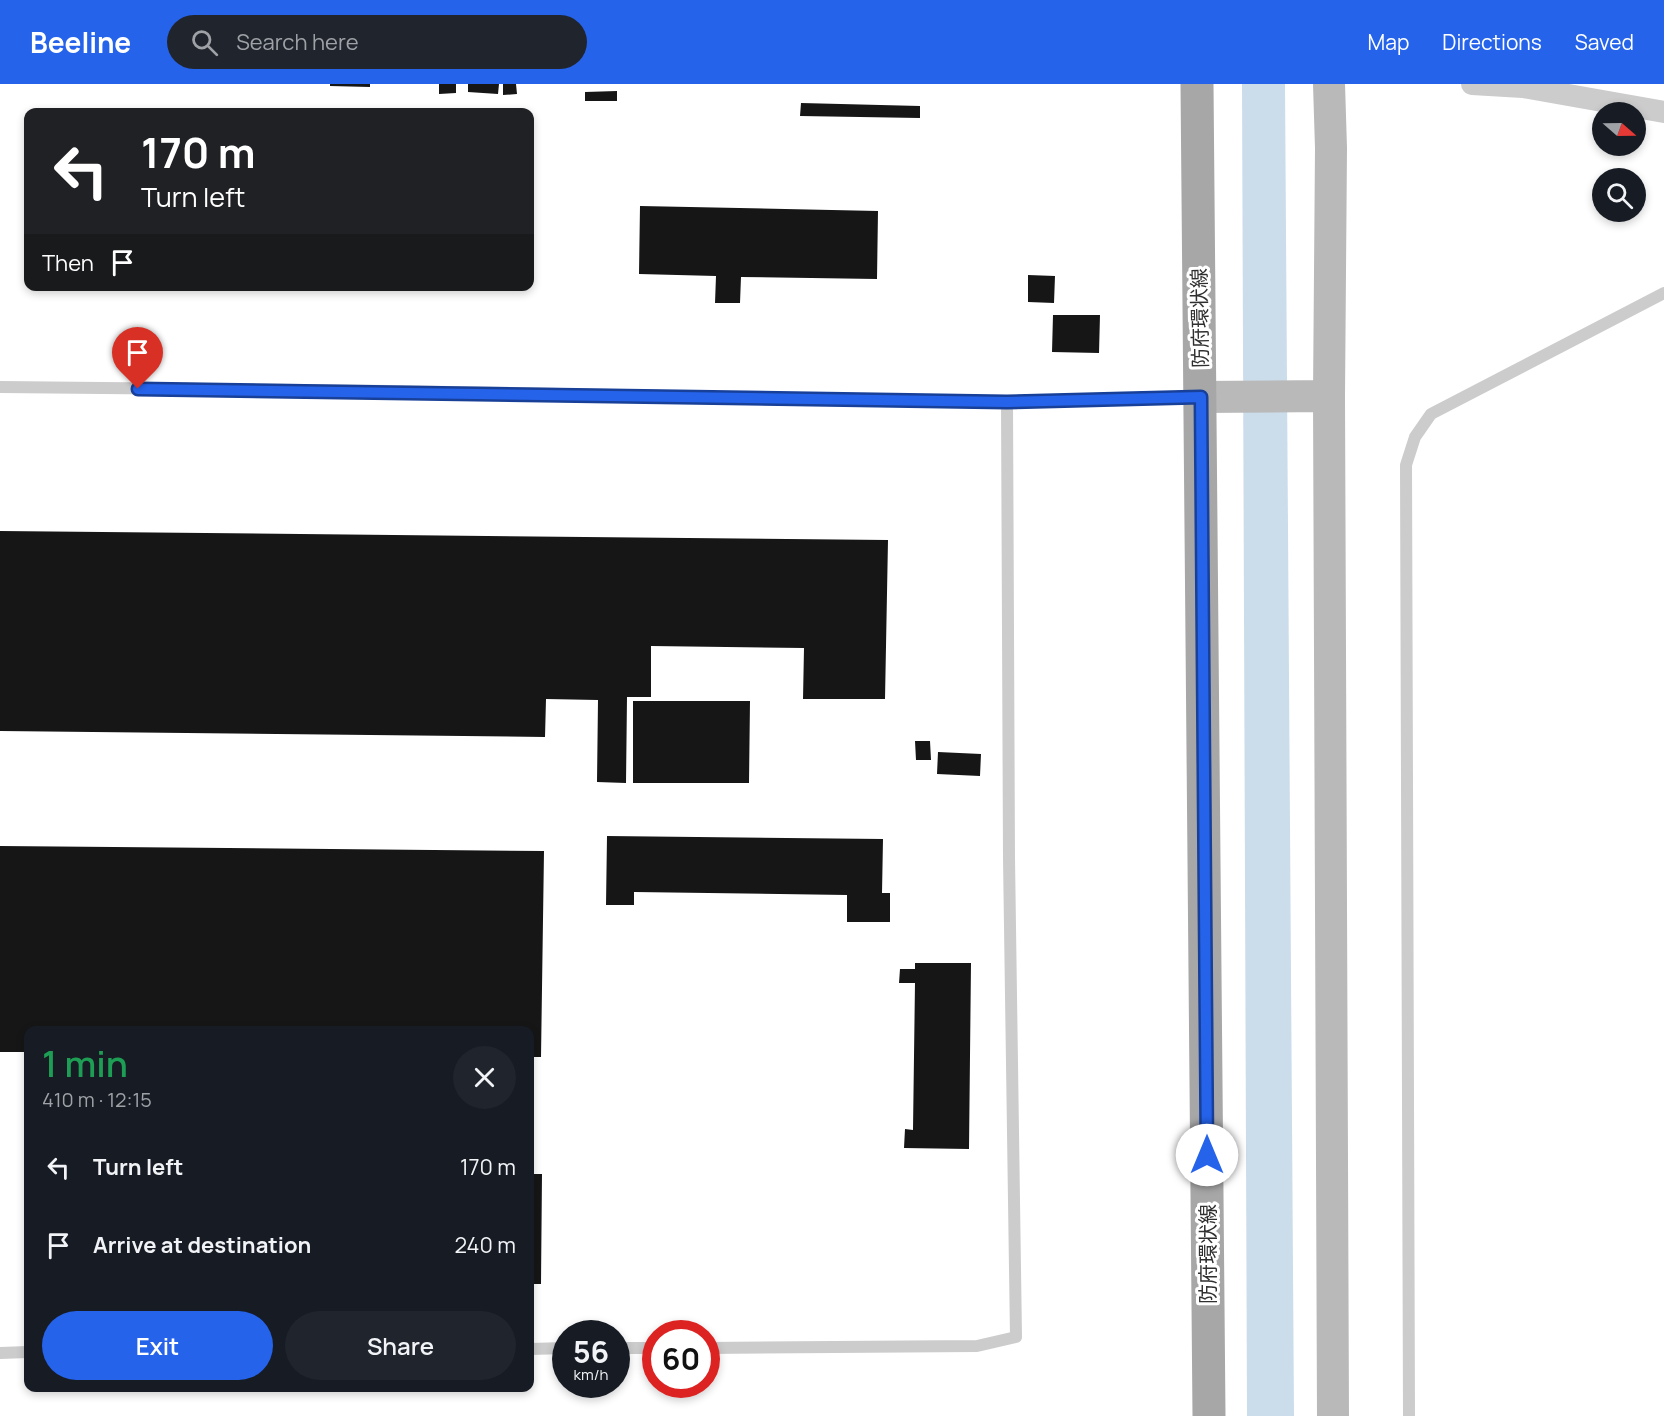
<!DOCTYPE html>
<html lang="en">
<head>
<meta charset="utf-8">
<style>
  body { margin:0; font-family:Manrope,"Noto Sans JP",sans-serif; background:#20242c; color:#f1f3f6; height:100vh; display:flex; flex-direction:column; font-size:22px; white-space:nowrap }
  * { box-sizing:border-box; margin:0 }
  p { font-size:20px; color:#9ea1a6 }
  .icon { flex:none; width:33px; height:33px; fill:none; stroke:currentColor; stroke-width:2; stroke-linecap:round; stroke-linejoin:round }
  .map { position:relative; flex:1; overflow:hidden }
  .drawer { position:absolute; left:24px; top:942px; width:510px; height:366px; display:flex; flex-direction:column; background:#171b24; border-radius:12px; box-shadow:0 3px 9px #0003 }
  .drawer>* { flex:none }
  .hud { position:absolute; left:24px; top:24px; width:510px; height:183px; border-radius:12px; box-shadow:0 3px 9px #0003; background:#202124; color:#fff; overflow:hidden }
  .needle { width:39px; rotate:110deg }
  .buttons { position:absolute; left:1592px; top:18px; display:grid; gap:12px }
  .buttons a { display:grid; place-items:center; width:54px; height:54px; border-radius:50%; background:#171b24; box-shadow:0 3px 9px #0003; font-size:30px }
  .speed { position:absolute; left:552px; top:1236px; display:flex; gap:12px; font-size:30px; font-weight:700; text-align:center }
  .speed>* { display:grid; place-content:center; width:78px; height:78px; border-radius:50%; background:#171b24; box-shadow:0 3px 9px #0003; line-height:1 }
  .speed small { font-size:15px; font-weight:400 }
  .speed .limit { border:9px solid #d22; background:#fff; color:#111 }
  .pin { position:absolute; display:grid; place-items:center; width:51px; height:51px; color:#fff; margin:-62px -26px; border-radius:50% 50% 50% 0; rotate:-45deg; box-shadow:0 0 6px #0007 }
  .pin .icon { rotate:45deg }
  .me { position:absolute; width:66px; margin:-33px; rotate:0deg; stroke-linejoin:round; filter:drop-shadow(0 0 4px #0008) }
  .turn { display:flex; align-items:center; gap:21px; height:126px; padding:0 18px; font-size:27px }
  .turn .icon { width:78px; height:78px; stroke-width:2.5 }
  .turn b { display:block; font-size:42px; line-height:51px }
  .then { display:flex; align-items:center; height:57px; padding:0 18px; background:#0003; gap:12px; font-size:22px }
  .round { display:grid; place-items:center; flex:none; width:63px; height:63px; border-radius:32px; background:#20242c }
  .head { display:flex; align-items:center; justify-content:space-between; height:102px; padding:0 18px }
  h1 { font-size:36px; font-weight:600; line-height:45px; color:#1e9e55 }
  .primary-button { display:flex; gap:12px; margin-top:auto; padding:12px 18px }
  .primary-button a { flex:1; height:69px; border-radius:36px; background:#2563eb; color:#fff; font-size:24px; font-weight:600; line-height:69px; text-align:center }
  .primary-button a+a { background:#20242c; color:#f1f3f6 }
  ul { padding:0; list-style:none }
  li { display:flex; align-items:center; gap:18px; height:78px; padding:0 18px }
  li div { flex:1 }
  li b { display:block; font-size:22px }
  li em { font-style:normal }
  header { display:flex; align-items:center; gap:36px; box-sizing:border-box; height:84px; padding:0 30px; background:#2563eb; color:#fff }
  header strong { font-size:28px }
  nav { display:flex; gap:33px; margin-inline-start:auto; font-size:21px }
  .search { width:420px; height:54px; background:#20242c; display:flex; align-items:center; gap:15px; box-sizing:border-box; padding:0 21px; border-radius:33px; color:#9ea1a6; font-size:22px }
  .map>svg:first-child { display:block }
  .water { fill:#cbddeb }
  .building { fill:#161616 }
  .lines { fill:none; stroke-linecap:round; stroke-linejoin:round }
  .lane { stroke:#ccc; stroke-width:12 }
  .street { stroke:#ccc; stroke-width:22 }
  .secondary { stroke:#b9b9b9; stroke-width:32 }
  .primary { stroke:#a7a7a7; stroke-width:33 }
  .route-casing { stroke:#184099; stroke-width:15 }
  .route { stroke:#2563eb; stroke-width:10 }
  .labels { text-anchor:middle; stroke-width:6; stroke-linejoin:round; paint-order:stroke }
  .street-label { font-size:20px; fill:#2f2f2f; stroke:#fff }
</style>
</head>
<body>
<header>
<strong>Beeline</strong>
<div class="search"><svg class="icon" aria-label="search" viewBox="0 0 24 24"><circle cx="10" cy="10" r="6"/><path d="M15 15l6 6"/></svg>Search here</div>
<nav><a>Map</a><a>Directions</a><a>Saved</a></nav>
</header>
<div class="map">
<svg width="1664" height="1332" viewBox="0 0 1664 1332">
  <rect width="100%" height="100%" fill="#fff"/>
  <!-- water -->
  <path class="water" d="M1242,0H1285L1294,1332H1247Z"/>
  <!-- building -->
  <path class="building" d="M330,0H370V3L330,2Z
    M439,0H456V9L439,10Z
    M468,0H499L498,10L468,8Z
    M503,0H516L517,10L503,11Z
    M617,7V17H585V8Z
    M801,19L920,22V34L800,32Z
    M640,122L878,127L877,195L741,193L740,219H715L716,192L639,190Z
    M1028,191L1055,192L1054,219L1028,218Z
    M1053,231H1100L1099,269L1052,268Z
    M0,447L888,456L885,615H803L804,564L651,562V613H627L626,699L597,698L598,616L546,615L545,653L0,647Z
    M633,617H750L749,699H633Z
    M915,657H930L931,676H916Z
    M938,668L981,670L980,692L937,690Z
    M607,752L883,755L882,809H890V838H847V811L634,808V821H606Z
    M0,762L544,767L541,973H530V946H28V968H0Z
    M915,879H971L969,1065L904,1064L905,1045L913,1046L915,899H899L900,885H915Z
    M530,1090H542L541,1200H530Z"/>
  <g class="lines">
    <!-- lane -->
    <path class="lane" d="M0,303L391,307L1007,318L1200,313
      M616,1264H656
      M706,1264L977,1262L1016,1253L1009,774L1007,318
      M530,1265L566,1264
      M0,1269L28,1268
      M1409,1332L1406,381L1415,353L1431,330L1664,209"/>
    <!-- street -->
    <path class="street" d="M1472,0L1523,3L1664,28"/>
    <!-- secondary -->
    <path class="secondary" d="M1329,0L1331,64L1329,312L1333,1332
      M1201,313L1329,312"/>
    <!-- primary -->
    <path class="primary" d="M1197,0L1209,1332"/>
  </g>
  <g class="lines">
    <!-- route casing -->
    <g class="route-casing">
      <path id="route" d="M138,305L1007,318L1201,313L1207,1071"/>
    </g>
    <!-- route -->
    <use href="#route" class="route"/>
  </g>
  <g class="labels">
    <!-- street labels -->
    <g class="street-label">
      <text transform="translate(1200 234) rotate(-91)" y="7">防府環状線</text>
      <text transform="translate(1208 1170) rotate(-90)" y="7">防府環状線</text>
    </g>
  </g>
</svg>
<div class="buttons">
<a><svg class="needle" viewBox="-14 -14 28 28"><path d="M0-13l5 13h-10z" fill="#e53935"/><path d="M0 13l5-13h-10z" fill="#9ea1a6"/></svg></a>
<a><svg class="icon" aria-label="search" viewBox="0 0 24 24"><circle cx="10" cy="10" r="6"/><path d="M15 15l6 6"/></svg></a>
</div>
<div class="speed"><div>56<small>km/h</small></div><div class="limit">60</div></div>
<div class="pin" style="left:138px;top:305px;background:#d93025"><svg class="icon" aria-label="arrive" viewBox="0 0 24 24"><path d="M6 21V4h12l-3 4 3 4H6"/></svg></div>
<svg class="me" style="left:1207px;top:1071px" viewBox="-20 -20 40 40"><circle r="19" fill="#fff"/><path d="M0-13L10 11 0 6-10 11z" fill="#2563eb"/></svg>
<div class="hud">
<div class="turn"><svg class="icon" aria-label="left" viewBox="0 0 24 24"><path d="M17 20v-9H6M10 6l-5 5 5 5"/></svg><div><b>170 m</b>Turn left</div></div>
<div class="then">Then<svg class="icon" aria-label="arrive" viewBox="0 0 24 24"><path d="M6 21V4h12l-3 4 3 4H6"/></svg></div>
</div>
<section class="drawer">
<div class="head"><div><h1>1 min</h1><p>410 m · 12:15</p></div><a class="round"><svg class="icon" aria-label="close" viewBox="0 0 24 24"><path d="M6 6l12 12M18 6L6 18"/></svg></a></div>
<ul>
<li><svg class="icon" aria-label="left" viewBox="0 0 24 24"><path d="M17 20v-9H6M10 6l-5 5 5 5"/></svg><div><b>Turn left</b></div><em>170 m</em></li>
<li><svg class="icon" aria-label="arrive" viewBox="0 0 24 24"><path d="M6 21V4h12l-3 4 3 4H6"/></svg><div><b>Arrive at destination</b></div><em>240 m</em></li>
</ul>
<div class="primary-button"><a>Exit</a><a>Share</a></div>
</section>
</div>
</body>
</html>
